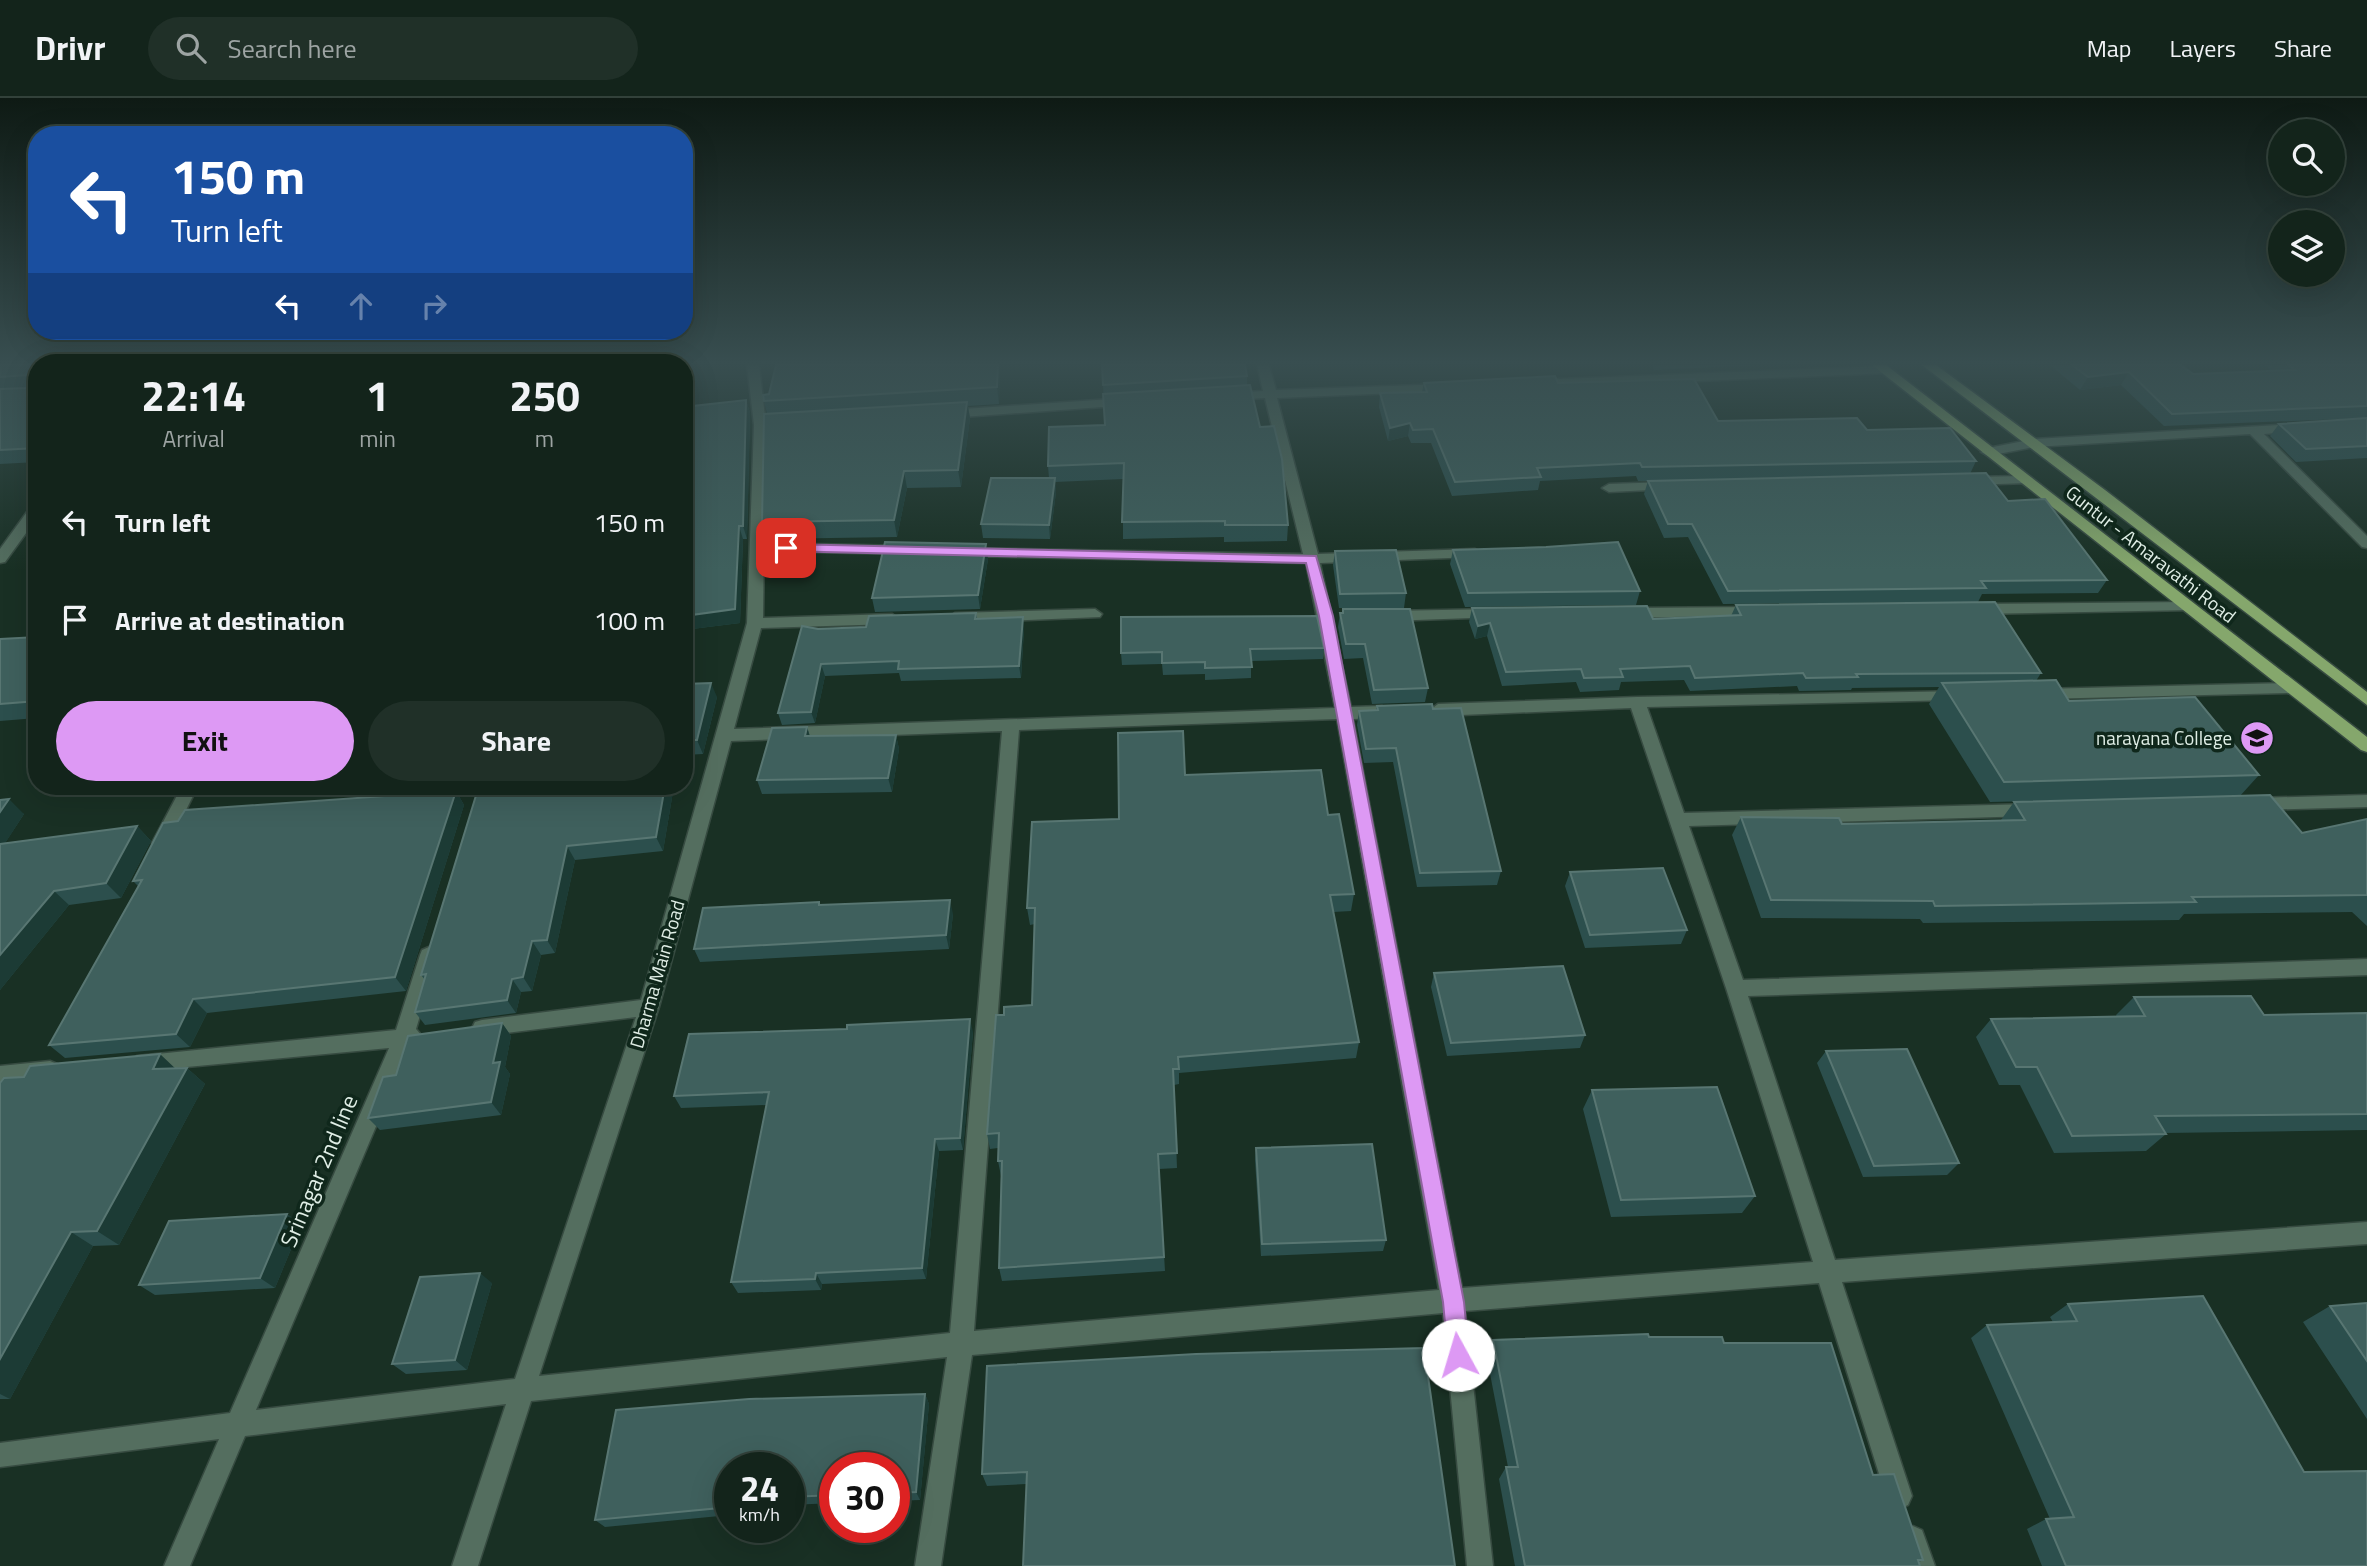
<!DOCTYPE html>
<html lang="en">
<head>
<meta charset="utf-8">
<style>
  body { margin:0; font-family:"Titillium Web",sans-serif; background:#203028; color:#f1f3f6; height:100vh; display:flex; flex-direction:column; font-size:26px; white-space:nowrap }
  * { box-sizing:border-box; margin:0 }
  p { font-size:23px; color:#9da4a3 }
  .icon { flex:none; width:38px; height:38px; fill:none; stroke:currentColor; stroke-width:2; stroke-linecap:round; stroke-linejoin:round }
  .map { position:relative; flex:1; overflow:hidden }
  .details { position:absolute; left:28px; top:256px; width:665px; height:441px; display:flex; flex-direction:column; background:#13241b; border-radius:28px; box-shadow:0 7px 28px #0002,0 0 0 2px #32413a }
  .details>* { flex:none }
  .hud { position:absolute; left:28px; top:28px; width:665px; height:214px; border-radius:28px; box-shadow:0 7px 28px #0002,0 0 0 2px #32413a; background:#1a4fa0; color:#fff; overflow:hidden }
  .buttons { position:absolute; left:2268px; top:21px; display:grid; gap:14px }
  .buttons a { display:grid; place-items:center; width:77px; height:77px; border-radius:50%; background:#13241b; box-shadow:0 7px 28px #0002,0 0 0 2px #32413a; font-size:35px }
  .speed { position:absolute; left:714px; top:1354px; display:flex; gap:14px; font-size:35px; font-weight:700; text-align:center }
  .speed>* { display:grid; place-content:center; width:91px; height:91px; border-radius:50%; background:#13241b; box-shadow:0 7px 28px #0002,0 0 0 2px #32413a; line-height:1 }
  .speed small { font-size:18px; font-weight:400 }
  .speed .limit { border:10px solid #d22; background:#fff; color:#111 }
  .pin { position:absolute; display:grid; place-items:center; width:60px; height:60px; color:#fff; margin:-30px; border-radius:14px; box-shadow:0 4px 10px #0006 }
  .me { position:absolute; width:77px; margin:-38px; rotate:354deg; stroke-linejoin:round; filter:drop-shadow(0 0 5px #0008) }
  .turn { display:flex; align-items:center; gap:24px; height:147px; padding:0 28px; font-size:32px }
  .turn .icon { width:91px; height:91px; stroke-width:2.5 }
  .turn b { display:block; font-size:49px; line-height:60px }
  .lanes { display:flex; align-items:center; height:66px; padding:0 28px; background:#0003; justify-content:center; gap:35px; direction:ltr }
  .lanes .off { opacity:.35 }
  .eta { display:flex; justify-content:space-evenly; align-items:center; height:119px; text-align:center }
  .eta b { font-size:42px; font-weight:700; line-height:49px }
  .primary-button { display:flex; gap:14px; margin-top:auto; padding:14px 28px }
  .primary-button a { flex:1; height:80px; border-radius:42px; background:#dd99f4; color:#111; font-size:28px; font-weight:700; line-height:80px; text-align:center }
  .primary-button a+a { background:#203028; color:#f1f3f6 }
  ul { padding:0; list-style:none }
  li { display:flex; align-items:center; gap:21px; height:98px; padding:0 28px }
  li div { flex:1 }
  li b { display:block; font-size:26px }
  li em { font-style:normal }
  header { display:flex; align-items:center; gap:42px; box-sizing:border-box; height:98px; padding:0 35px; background:#13241b; border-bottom:2px solid #32413a }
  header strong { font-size:33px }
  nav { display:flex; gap:38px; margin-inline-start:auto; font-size:24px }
  .search { width:490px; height:63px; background:#203028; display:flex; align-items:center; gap:18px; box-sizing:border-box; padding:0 24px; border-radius:38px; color:#9da4a3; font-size:26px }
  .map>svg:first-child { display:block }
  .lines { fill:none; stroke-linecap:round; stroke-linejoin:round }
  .minor-casing { stroke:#374b41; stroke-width:3 }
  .primary-casing { stroke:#374b41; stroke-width:3 }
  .minor { fill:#546e5f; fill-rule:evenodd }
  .primary { fill:#85a76c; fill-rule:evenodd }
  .wall { fill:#2c4f4d }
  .shaded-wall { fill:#1c3b35 }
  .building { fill:#3f605d; stroke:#587672; stroke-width:2 }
  .route { fill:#dd99f4; stroke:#90639f; stroke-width:2 }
  .labels { text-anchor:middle; stroke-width:7; stroke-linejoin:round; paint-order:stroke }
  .street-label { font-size:19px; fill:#e0eee6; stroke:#0f271b }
  .poi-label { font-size:19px; fill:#e0eee6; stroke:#0f271b; text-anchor:end }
  .near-street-label { font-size:23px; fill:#e0eee6; stroke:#0f271b }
</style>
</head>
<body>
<header>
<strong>Drivr</strong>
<div class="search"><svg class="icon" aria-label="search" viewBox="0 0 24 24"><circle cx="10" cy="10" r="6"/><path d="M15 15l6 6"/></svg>Search here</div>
<nav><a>Map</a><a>Layers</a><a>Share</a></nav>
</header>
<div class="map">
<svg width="2367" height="1468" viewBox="0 0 2367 1468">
  <rect width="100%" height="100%" fill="#193024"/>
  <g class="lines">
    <!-- minor casing -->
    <g class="minor-casing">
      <path id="minor" d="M747,267H759L766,327L764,445L905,448L912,452L905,456L764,453L763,520L892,516L899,521L892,526L761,530L734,631L1335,610L1306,465L964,458L957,454L964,450L1303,456L1265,300L1231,302L1227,301V295L1263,293L1257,267H1269L1276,292L1448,286V292L1444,293L1277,300L1318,456L1475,451L1482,455L1475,459L1320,465L1351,609L1382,608L1390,614L1382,620L1353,621L1462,1190L1813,1164L1726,890L1631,610L1438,618L1430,612L1438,606L1637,599L1962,593L1964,597L1962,601L1956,602L1647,609L1684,715L2031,706L2040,712L2031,718L1689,728L1743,882L2367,861V877L1748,898L1835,1162L2367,1124V1146L1842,1184L1912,1398L1908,1407L1899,1411L1890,1407L1886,1398L1819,1185L1465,1213L1493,1468H1467L1443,1215L972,1257L941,1468H915L947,1259L531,1303L478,1468H452L506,1306L245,1338L190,1468H164L219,1341L0,1369V1345L230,1315L389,950L144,973L137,970L134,964L137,958L396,932L420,857L422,852L429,849L436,852L438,857L416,931L423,939L420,945L410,948L256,1312L515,1281L636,919L482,938L475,936L472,930L475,924L482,922L641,902L747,525L754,327ZM1337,621L1439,1192L974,1233L1019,632ZM1002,633L950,1235L539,1278L659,909L731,643Z
        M1885,268L1889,269V275L1535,290L1529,286L1535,282Z
        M1126,300L1130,301V307L948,320L942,316L948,312Z
        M2297,326L2302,327V333L2264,336L2367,438V450L2362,449L2250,336L2034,349L1988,358L1981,354L1988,350L2034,341Z
        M2024,378L2031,382L2029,385L1968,387L1961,383L1968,379Z
        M1667,384L1672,385V391L1609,394L1602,390L1609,386Z
        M37,406V420L5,464L0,465V451L32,407Z
        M2188,504L2193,506V512L1977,516L1970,511L1977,506Z
        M1757,509L1762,511V517L1627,520L1620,515L1627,510Z
        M1095,511L1102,516L1100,519L955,525L948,520L955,515Z
        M1494,511L1501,516L1499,519L1389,523L1382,518L1389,513Z
        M2293,585L2301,590L2293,595L2040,601L2032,596L2040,591Z
        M182,688H198L167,750H155L152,745Z
        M2367,697V709L2255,712L2246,706L2255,700Z
        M50,963L57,966L60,972L57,978L0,986V968Z
        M1913,1428L1922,1432L1935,1468H1909L1900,1441L1904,1432Z"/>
    </g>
    <!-- primary casing -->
    <g class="primary-casing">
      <path id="primary" d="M1872,267H1886L2367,639V654L2361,652Z
        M1922,267H1936L2105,392L2367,594V607Z"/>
    </g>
    <!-- minor -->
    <use href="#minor" class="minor"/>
    <!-- primary -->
    <use href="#primary" class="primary"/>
  </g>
  <!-- wall -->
  <path class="wall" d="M37,267V364L0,366V268Z
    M776,267H1000L999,306L968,308L970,320L961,389L907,390L897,439L767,441L762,424L767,316L764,303L769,296Z
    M1102,267L1247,278V287L1260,329L1288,427L1287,443L1224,444V439L1123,441V381L1055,384L1056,394L1050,441L983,440L981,426L1049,380L1048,368L1105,327Z
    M1652,267H1756L1654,272Z
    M2050,267H2181L2193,276L2272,273L2265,267H2367V320L2164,328L2121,287L2080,292Z
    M1424,285H1558L1718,323L1867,332L1976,363L1970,376L2008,403L2107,482L2098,495L1982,496L1978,504L1723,506L1688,439L1664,440L1644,396L1648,383H1638L1636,378L1540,383L1538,392L1452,398L1431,345H1411L1408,338L1388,343L1379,309L1380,295L1422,294Z
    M746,302L750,315L747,441H743L740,525L684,532Z
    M2367,320V360L2296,364L2270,338L2279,326Z
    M1453,452L1640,493L1636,507L1465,509L1450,466Z
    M1335,453L1406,495L1404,510H1339L1333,467Z
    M988,461L980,511L875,514L872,500Z
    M1736,507L2041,575L2036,583L2069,603L2259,677L2240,698L2302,735L2367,721V828L2352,814L2184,816L2179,822L1923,825L1920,821L1761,820L1732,737L1741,719L1842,726L2001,722L2014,704L2126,701L1990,704L1929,606L1939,589L1852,590L1851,592L1799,593L1797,588L1690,593L1684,582L1621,584L1619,592L1580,594L1576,584L1502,588L1487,538L1475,541L1469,524L1472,510L1653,521L1731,518Z
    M1343,511L1428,590L1425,604L1372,606L1363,560L1344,561L1338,529L1340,515H1342Z
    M976,515L977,521L1024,531L1021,580L901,583L899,575L825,578L815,625L782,627L778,615L818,531L866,529Z
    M37,539V620L0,623V541Z
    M1324,550L1323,561L1251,563V580L1205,582V576L1163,577L1162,566L1122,567L1121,555Z
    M684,586L717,599L703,656L684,657Z
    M1377,608L1433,611L1501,773L1497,787L1417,789L1393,664L1364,665L1357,627L1359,613L1376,612Z
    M807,629L810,638L896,637L899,651L892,694L762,696L757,682Z
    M1185,677L1328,717L1354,796L1351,813L1333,814L1359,944L1356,960L1179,975V986L1174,987L1177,1070L1159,1071L1165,1173L1002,1183L999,1170L1001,1078L998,1063V1050L990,1051L987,1036L1004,917L1032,907L1035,826L1030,827L1027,810L1119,721Z
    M496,688H674L663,753L575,762L555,855L541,857L532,893L521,894L516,915L425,927L415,914L425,882L421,877Z
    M456,693L464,707L406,893L207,915L190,949L65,960L49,947L138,788L133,783Z
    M0,702L24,716L5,745L137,728L151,743L121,800L69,807L0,892Z
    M1570,774L1687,832L1681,846L1585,850L1565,788Z
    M819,804L820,807L953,816L949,851L700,864L694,851Z
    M1434,875L1585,937L1580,950L1447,958L1431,889Z
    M2134,899L2264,917L2367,915V1032L2165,1035L2166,1036L2146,1053L2054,1055L2020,987H1999L1976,939L1991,921L2117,919L2116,917Z
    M502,925L511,938L505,969L510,976L501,1017L380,1032L368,1020L396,977Z
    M973,934L963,1052L939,1053L926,1181L822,1186L821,1192L738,1195L731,1184L766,1007L681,1010L674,998Z
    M1826,953L1959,1065L1947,1077L1863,1079L1817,965Z
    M187,970L205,986L119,1147L93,1148L10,1301H0V985L24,979Z
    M1592,992L1755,1098L1742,1115L1611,1119L1583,1011Z
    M1256,1050L1386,1142L1383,1153L1261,1158L1255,1062Z
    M287,1116L301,1127L275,1190L155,1197L139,1187Z
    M492,1185L467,1272L406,1276L392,1266Z
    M2367,1205V1321L2303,1224L2330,1208Z
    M2068,1206L2304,1374L2367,1468H2042L2027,1431L2046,1421H2050L1971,1240L1987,1227L2053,1224L2050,1219Z
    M1649,1239L1724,1245L1873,1377L1923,1462L1919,1464L1920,1468H1515L1499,1381L1506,1369H1508L1486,1255L1493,1242Z
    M1196,1256L1026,1386L987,1388L982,1376Z
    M925,1296L929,1306L920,1402L894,1403V1370H835V1405L789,1407V1370H730V1417L605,1429L595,1422L616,1312L749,1301Z"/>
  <!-- shaded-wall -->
  <path class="shaded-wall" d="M998,267H1000L999,306L997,289Z
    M2129,274L2121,287L2080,292L2088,279Z
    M746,302L750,315L747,441L743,428Z
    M967,304L970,320L961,389L958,372Z
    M1410,325L1408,338L1388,343L1390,330Z
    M904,373L907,390L897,439L894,422Z
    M1055,380L1056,394L1050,441L1049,427Z
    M739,428L743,441L740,525L684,532V518Z
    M986,446L988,461L980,511L978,497Z
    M1023,519L1024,531L1021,580L1019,568Z
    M1490,525L1487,538L1475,541L1478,528Z
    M821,566L825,578L815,625L811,614Z
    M711,585L717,599L703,656L697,642Z
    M807,629L811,643L805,638Z
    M896,637L899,651L892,694L888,680Z
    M665,688H674L663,753L656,739Z
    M456,693L464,707L406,893L395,879Z
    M9,701L24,716L0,753V714Z
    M137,728L151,743L121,800L106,785Z
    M567,748L575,762L555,855L547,842Z
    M54,793L69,807L0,892V857Z
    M950,802L953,816L949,851L946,837Z
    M532,843L541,857L532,893L523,879Z
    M512,881L521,894L516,915L507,902Z
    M193,901L207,915L190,949L176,936Z
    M970,921L973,934L963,1052L960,1040Z
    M502,925L511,938L505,969L510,976L501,1017L491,1004L493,965Z
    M160,956L178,973L153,971Z
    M187,970L205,986L119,1147L97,1133Z
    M935,1041L939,1053L926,1181L922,1170Z
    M287,1116L301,1127L275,1190L260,1180Z
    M71,1134L93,1148L10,1301L0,1296V1261Z
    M480,1175L492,1185L467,1272L455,1262Z
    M816,1175L822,1186L821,1192L815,1181Z
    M925,1296L929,1306L920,1402L916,1394Z"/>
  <!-- building -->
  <path class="building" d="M1,267H37V350L0,352V291L27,290L30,280L27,277L0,279Z
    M776,267H998L997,289L764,303L763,297L769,296Z
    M1102,267H1245L1247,278L1103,287Z
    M2072,267H2181L2193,276L2295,272L2289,267H2367V308L2172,316L2129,274L2088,279Z
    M1555,278L1558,285L1694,281L1718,323L1857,320L1867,332L1950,330L1976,363L1642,369L1640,365L1537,370L1541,379L1455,384L1433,331L1413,332L1410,325L1390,330L1380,295L1427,294L1424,285Z
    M1250,287L1260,329L1274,328L1282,361L1288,427H1225V423L1122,424L1124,365L1048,368L1049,329L1105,327L1103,296Z
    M746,302L743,428H739L735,511L684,518V309Z
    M967,304L958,372L904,373L894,422L762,424L764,316Z
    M2367,320V348L2306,351L2279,326Z
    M1986,375L2008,403L2045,401L2107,482L1981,483L1986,490L1728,493L1692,426H1668L1648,383Z
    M991,380H1055L1049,427L981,426Z
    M885,444L986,446L978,497L872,500Z
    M1618,444L1640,493L1468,495L1453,452L1546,449Z
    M1396,452L1406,495L1340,496L1335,453Z
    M1995,504L2041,575L1856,576L1858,579L1806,580L1803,575L1695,580L1690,568L1620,571L1623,579L1584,580L1581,571L1506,574L1490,525L1478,528L1472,510L1647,508L1653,521L1741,517L1736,507Z
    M1343,511H1410L1428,590L1374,592L1365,546H1346L1340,515H1343Z
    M976,515L975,521L1023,519L1019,568L898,571L899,563L821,566L811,614L778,615L802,528L818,531L866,529L869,518Z
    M1317,518L1324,550L1250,551L1252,569L1205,570V564L1162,565V554L1121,555V519Z
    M37,539V603L0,606V541Z
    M2056,582L2069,603L2195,599L2259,677L2004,684L1942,585Z
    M711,585L697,642H684V586Z
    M1432,606L1433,611L1461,610L1501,773L1420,775L1396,650L1366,651L1359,613L1378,612L1377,608Z
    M807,629L805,638L896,637L888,680L757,682L772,630Z
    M1183,633L1185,677L1321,672L1328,717L1339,716L1354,796L1330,797L1359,944L1178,959L1179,971H1173L1177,1055L1158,1056L1164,1159L999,1170L1002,1063H998L999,1035L987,1036L996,917H1004V909L1032,907L1035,810H1027L1032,724L1119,721L1118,635Z
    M496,688H665L656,739L567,748L547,842L532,843L523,879L512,881L507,902L415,914L426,876L421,877L478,691L496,690Z
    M456,693L395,879L193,901L176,936L49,947L142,782L133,783L163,725L178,723L185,712Z
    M2270,697L2302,735L2367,721V797L2192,799L2196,804L1935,808L1933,803L1771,802L1741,719L1839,720L1842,726L2025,722L2014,704Z
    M9,701L0,714V702Z
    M137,728L106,785L54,793L0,857V746Z
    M1663,770L1687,832L1590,837L1570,774Z
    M950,802L946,837L694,851L703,810L819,804V807Z
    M1563,868L1585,937L1451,945L1434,875Z
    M2251,898L2264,917L2367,915V1016L2155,1018L2166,1036L2072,1038L2037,969H2016L1991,921L2145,918L2134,899Z
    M970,921L960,1040L935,1041L922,1170L816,1175L815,1181L731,1184L769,994L674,998L689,936L847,931V927Z
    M502,925L493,965L500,964L491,1004L368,1020L383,979L396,977L408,938Z
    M1907,951L1959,1065L1874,1068L1826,953Z
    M160,956L153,971L187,970L97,1133L71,1134L0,1261V985L4,980L24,979L30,968Z
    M1717,989L1755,1098L1621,1102L1592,992Z
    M1372,1046L1386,1142L1262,1146L1256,1050Z
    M287,1116L260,1180L139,1187L169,1123Z
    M480,1175L455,1262L392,1266L420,1179Z
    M2203,1198L2304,1374L2367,1373V1468H2066L2046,1421L2074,1419L1987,1227L2077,1223L2068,1206Z
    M2367,1205V1263L2330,1208Z
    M1648,1236L1649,1239H1722L1724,1245H1831L1873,1377L1894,1376L1923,1462H1918L1920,1468H1525L1506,1369H1518L1493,1242Z
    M1424,1250L1455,1468H1023L1027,1374L982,1376L987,1268L1196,1256Z
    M925,1296L916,1394L894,1395V1370H835V1397L789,1399V1370H730V1409L595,1422L616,1312L749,1301Z"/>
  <!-- sky -->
  <linearGradient id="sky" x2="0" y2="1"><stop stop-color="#0e1a14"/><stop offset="0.56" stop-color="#384e50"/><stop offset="1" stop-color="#384e50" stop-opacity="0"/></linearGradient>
  <rect width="2367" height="473" fill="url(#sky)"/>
  <!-- route -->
  <path class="route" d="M786,446L1316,458L1333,518L1464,1204L1469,1257L1466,1264L1458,1267L1451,1264L1448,1257L1443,1204L1319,518L1306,465L781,453V447Z"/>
  <!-- icons -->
  <defs>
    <g id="university-disc" transform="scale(1.75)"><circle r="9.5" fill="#dd99f4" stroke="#0f271b"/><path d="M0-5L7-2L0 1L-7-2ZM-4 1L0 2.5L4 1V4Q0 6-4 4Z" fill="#111"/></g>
  </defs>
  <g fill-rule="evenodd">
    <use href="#university-disc" x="2257" y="640"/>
  </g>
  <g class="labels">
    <!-- street labels -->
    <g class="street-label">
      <text transform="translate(2151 456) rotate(38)" y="7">Guntur - Amaravathi Road</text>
      <text transform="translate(657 876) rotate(-74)" y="7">Dharma Main Road</text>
    </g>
    <!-- poi labels -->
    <g class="poi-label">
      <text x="2232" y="647">narayana College</text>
    </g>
    <!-- near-street labels -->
    <g class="near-street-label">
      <text transform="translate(319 1073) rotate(-67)" y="8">Srinagar 2nd line</text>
    </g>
  </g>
</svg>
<div class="buttons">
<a><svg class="icon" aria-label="search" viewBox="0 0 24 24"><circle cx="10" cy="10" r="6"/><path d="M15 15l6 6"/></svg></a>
<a><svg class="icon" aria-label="layers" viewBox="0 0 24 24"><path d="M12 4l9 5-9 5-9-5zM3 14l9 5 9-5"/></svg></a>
</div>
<div class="speed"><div>24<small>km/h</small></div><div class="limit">30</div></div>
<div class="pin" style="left:786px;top:450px;background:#d93025"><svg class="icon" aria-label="arrive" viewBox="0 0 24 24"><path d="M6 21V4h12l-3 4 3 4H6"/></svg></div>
<svg class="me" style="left:1458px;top:1257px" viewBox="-20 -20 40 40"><circle r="19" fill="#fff"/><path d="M0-13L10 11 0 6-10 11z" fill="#dd99f4"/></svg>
<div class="hud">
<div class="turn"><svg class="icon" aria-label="left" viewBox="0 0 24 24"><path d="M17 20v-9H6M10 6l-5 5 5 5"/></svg><div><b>150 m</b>Turn left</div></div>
<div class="lanes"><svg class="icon" aria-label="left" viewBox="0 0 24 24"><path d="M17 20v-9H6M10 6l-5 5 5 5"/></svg><svg class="icon off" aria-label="ahead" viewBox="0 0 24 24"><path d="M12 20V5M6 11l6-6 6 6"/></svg><svg class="icon off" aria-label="right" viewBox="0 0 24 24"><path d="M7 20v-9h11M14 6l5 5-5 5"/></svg></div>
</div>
<section class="details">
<div class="eta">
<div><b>22:14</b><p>Arrival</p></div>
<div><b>1</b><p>min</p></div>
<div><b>250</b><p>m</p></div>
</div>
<ul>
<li><svg class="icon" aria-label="left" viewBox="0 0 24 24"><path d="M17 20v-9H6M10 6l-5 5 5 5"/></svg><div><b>Turn left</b></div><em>150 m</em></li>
<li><svg class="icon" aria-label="arrive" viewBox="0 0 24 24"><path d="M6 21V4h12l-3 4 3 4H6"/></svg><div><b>Arrive at destination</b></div><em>100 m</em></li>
</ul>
<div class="primary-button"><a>Exit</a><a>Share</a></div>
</section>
</div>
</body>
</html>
